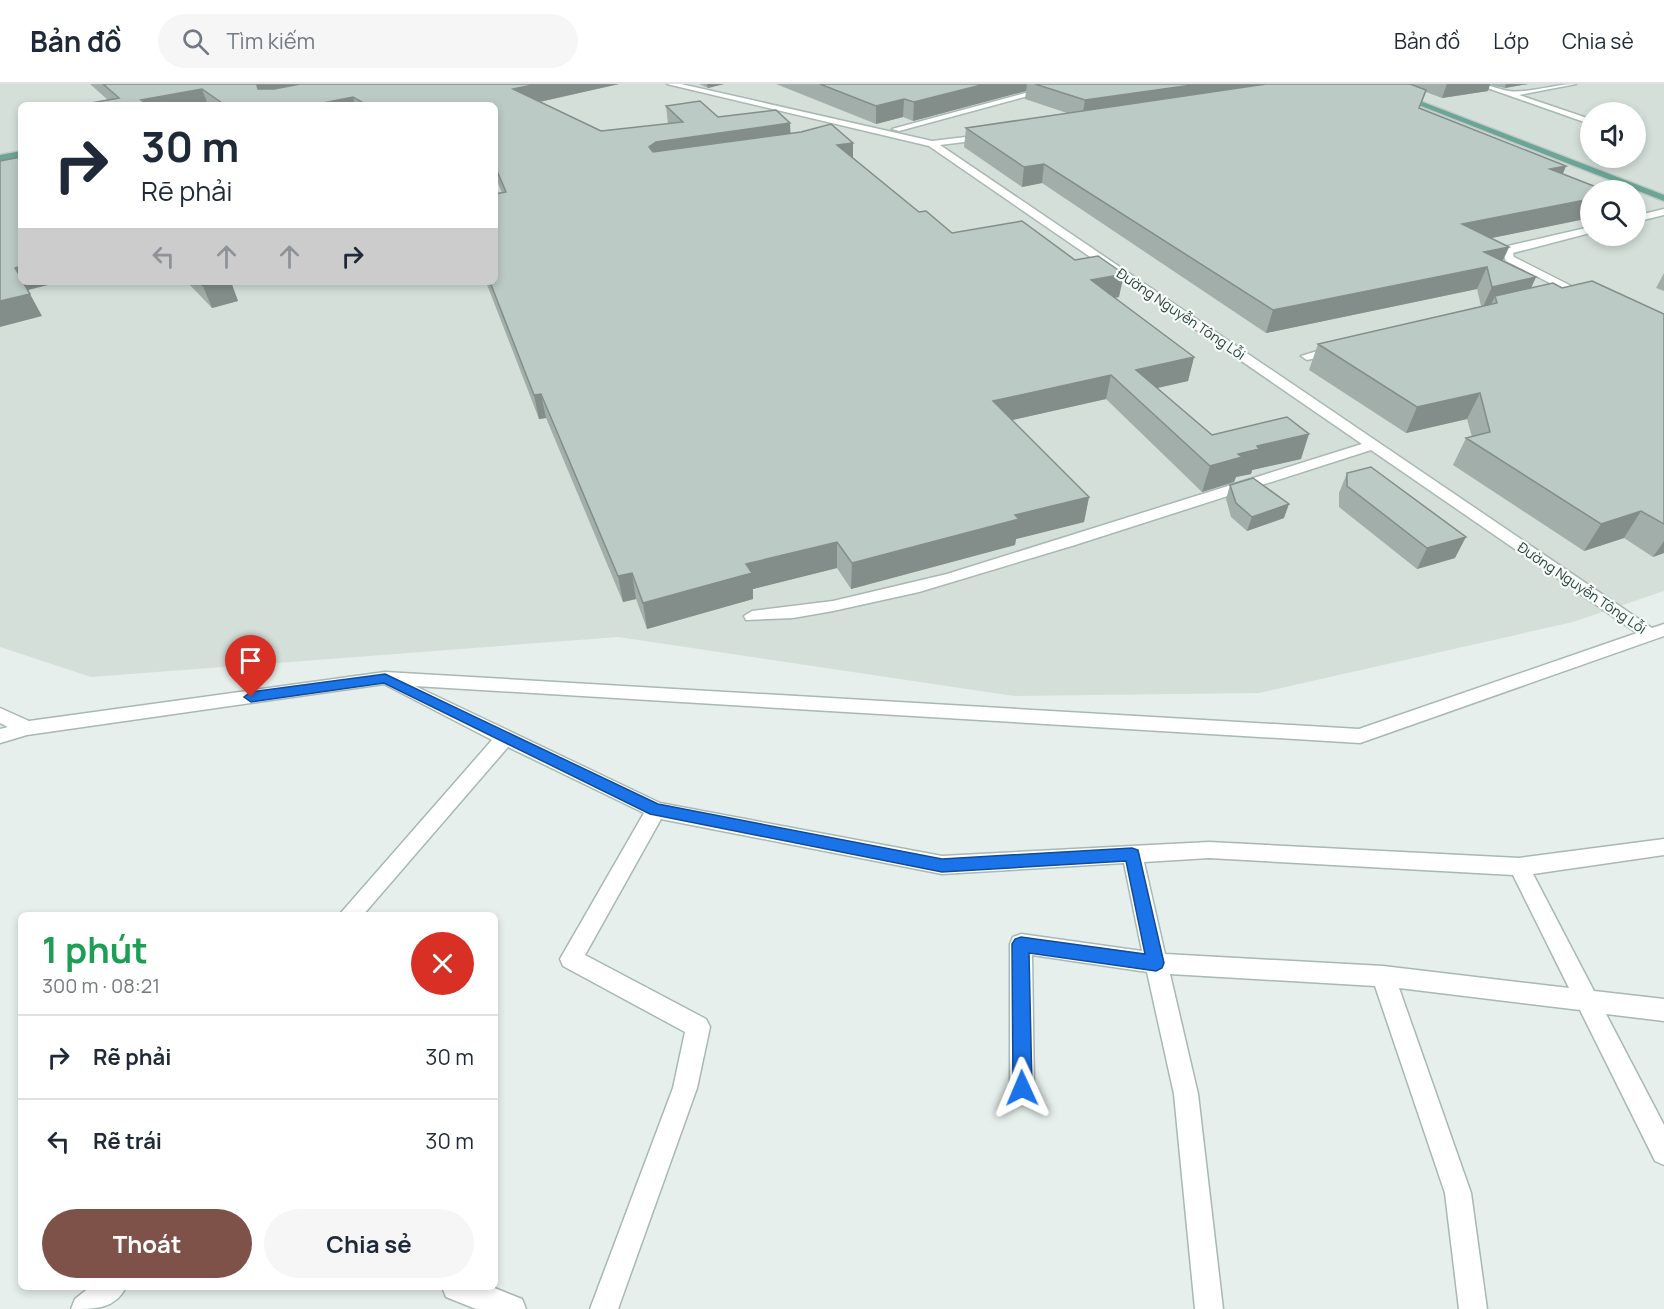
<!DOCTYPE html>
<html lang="vi">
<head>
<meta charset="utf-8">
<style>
  body { margin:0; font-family:Manrope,sans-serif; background:#f6f6f7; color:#1f2937; height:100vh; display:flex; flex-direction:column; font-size:22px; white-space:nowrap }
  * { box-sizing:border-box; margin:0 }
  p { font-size:20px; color:#747a83 }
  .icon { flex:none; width:33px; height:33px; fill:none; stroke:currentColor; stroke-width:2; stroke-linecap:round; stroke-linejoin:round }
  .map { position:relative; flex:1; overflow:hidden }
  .details { position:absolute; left:18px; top:828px; width:480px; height:378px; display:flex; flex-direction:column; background:#fff; border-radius:9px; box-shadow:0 3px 9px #0003 }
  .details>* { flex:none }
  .top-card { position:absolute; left:18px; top:18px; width:480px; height:183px; border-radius:9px; box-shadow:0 3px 9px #0003; background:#fff; color:#1f2937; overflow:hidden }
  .fabs { position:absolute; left:1580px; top:18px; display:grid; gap:12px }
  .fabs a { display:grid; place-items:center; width:66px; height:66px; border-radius:50%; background:#fff; box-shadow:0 3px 9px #0003; font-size:30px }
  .pin { position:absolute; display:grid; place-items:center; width:51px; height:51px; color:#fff; margin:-62px -26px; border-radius:50% 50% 50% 0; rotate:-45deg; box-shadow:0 0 6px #0007 }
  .pin .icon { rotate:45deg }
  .me { position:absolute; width:66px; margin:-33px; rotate:359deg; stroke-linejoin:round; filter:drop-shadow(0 0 4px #0008) }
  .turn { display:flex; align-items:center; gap:21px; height:126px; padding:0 24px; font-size:27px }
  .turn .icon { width:78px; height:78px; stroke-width:2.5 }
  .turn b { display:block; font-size:42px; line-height:51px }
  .lanes { display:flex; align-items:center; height:57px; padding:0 24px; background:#0003; justify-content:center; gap:30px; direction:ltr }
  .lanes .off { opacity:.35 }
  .round { display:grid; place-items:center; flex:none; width:63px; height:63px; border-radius:32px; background:#f6f6f7 }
  .head { display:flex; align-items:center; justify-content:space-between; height:102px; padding:0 24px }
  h1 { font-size:36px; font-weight:700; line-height:45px; color:#1e9e55 }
  .button { display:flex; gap:12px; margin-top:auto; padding:12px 24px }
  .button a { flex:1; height:69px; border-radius:36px; background:#7f5249; color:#fff; font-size:24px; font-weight:700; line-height:69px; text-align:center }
  .button a+a { background:#f6f6f7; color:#1f2937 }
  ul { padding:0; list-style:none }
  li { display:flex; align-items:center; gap:18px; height:84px; padding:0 24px; border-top:2px solid #e0e1e3 }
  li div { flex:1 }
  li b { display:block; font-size:22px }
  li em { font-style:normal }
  header { display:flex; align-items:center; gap:36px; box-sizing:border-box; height:84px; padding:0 30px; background:#fff; border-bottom:2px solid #e0e1e3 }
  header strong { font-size:28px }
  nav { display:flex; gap:33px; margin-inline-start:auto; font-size:21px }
  .search { width:420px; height:54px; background:#f6f6f7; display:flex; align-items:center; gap:15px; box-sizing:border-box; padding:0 21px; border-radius:33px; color:#747a83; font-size:22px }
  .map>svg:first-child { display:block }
  .built { fill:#d4dfda; fill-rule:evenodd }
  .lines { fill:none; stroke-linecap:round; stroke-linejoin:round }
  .minor-casing { stroke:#a8b8b2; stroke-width:3 }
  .major-casing { stroke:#c2cac8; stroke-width:3 }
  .minor { fill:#fff; fill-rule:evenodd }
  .major { fill:#6aa596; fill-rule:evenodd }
  .wall { fill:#a1aea9 }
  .shaded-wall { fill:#838d89 }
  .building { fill:#bbcac4; stroke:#838d89; stroke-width:1.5 }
  .route { fill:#1a73e8; stroke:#114b97; stroke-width:1.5 }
  .labels { text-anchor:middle; stroke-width:4.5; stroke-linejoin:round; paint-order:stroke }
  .far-street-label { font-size:14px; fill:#24423a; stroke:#f7fbf9 }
</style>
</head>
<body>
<header>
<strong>Bản đồ</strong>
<div class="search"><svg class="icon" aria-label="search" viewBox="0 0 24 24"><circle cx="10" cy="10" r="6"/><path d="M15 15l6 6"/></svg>Tìm kiếm</div>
<nav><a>Bản đồ</a><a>Lớp</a><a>Chia sẻ</a></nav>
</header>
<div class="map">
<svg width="1664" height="1225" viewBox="0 0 1664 1225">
  <rect width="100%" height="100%" fill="#e6efeb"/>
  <!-- built -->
  <path class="built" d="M0,0H1664V507L1573,538L1259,609L1014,612L618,553L91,593L0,563ZM21,21H495V198H21ZM1590,28H1635V74H1590ZM1590,106H1635V152H1590Z"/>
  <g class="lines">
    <!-- minor casing -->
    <g class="minor-casing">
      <path id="minor" d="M667,0H681L932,57L991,50L988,55L940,61L1652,544L1664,540V552L1360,659L415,602L660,719L942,772L1209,758L1519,774L1664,755V771L1533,790L1594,907L1664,915V937L1606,930L1664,1041V1081L1655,1077L1580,926L1399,904L1471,1109L1487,1225H1459L1445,1109L1375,902L1170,890L1198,1010L1223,1225H1195L1174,1010L1147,888L1032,871L1034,1004L1031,1012L1022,1016L1013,1012L1010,1004V860L1013,853L1021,850L1142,867L1124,779L942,790L661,735L585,871L706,935L710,943L697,1004L618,1225H590L673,1004L685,948L563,882L560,875L644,729L508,663L363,831H339L492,656L384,600L27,651L0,659V645L8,643L0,639V624L29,637L385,588L1359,645L1637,549L1371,366L1075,461L919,508L833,527L793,534L746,536L744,532L752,527L833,517L947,490L1362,360L929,62ZM1209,774L1513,791L1569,904L1383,882L1165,870L1144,778Z
        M1059,0H1072L899,47L892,45Z
        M1476,0C1488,0 1497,5 1509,7C1524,10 1556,0 1576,0L1519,11L1590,35V40Z
        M1664,125V131L1635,138V132Z
        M1590,143V149L1513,169L1514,173L1581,207L1567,214L1557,212L1566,207L1506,177L1502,168L1508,162Z
        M1337,261L1341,262V268L1307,276L1301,272Z
        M90,1203H126C115,1225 96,1225 71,1225L75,1215Z
        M442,1203H492L522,1215L526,1225H476L446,1213Z"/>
    </g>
    <!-- major casing -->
    <g class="major-casing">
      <path id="major" d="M1365,0H1376L1664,111V117Z
        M21,67V73L0,77V71Z"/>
    </g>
    <!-- minor -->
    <use href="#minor" class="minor"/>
    <!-- major -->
    <use href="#major" class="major"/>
  </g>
  <!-- wall -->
  <path class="wall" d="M90,0H619L540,18L601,47L668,40L666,22L791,50L853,59V74L919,128L952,149L1119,213L1114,214L1194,273L1188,297L1157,304L1212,351L1301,375L1252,386L1251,390L1236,393L1234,398L1202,408L1106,315L1012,336L1089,413L1084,438L1016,455L1015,461L851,505L837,484L753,505V515L647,545L636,515L623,518L546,334L539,335L486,198H495L502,109L495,92V21H80L108,16Z
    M699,0H724L708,4Z
    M776,0H1528L1505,4L1490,1L1488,7L1442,14L1426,8L1420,24L1566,82L1563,90L1590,106V134L1491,154L1509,163L1503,177L1536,193L1531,204H1562L1664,230V469L1653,473L1624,454L1584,467L1453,381L1466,354L1472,353L1467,335L1406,349L1309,286L1318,260L1481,222L1477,205L1266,249L1042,99L1022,103L964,63L966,44L1067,29L1025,15L1026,7L913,37L903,33L876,40Z
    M1664,189V207L1656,204Z
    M187,198H231L238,217L212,224Z
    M1347,389L1455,474L1417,485L1339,423V409Z
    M1230,401L1284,434L1247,447L1231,433L1226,415Z"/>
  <!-- shaded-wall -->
  <path class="shaded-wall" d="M262,0H339L264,19L258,5L257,1Z
    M537,0H619L516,23L513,5Z
    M707,0H724L708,4Z
    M985,0H1027L1026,7L913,37L914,18Z
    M1199,0H1319L1082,34L1085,16Z
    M1447,0H1490L1488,7L1442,14Z
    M1506,0H1528L1505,4Z
    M202,5L208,21H143L141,16Z
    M353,13L355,21H313Z
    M904,15L903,33L876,40V22Z
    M790,39L791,58L651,83L649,63L656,58Z
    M853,59V78L837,61Z
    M1044,80L1042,99L1022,103L1024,83Z
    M1566,82L1557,102L1550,85Z
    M1590,115V134L1453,162L1462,140Z
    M1509,163L1499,184L1487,183L1477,205L1266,249L1273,226L1484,168Z
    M21,182V194L15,184Z
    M1124,190L1119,213L1087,219L1091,196Z
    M1536,193L1526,215L1495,212L1490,223L1482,225L1492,203Z
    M23,198H60L28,206Z
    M217,198H231L238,217L212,224L203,202Z
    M30,210L42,232L0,243V217Z
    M1194,273L1188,297L1131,310L1136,286Z
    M1111,291L1106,315L990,341L993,317Z
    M1480,309L1467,335L1406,349L1417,323Z
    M541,310L546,334L539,335L534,311Z
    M1309,350L1301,375L1252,386L1251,390L1236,393L1234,398L1202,408L1210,382L1257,362Z
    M1089,413L1084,438L1016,455L1015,461L851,505L852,479L1015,431Z
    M1289,420L1284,434L1247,447L1252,433Z
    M1641,427L1624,454L1584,467L1601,440Z
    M1466,453L1455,474L1417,485L1427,464Z
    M1664,457V469L1653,473Z
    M837,458V484L753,505V515L647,545L643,519L746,480Z
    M632,489L636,515L623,518L618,492Z"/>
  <!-- building -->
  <path class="building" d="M103,0H262L257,1L258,5H274L300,0H537L513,5L601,47L683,38L666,22L700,17L718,33L776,26L790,39L656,58L649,63L653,68L801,48L831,40L853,59L837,61L919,128L926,127L952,149L1022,137L1075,176L1098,172L1124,190L1091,196L1194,273L1136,286L1212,351L1287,333L1309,350L1257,362L1259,365L1238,370L1242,373L1210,382L1111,291L993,317L1089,413L1015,431L1019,435L852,479L837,458L746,480L752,489L643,519L632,489L618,492L541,310L534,311L490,198H495V110L506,108L495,82V21H367L353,13L313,21H225L202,5L141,16L148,21H80L119,14Z
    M820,0H985L914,18L904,15L876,22Z
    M1035,0H1199L1085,16Z
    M1266,0H1410L1426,6L1419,24L1566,82L1550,85L1604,106H1590V115L1462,140L1509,163L1484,168L1536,193L1492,203L1487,183L1273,226L1044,80L1024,83L966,44Z
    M21,73V182L15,184L21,194V198H23L30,210L0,217V77Z
    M1592,197L1664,230V440L1641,427L1601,440L1466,354L1490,348L1480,309L1417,323L1318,260L1497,219L1495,212L1553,199L1562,204Z
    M199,198H217L203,202Z
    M1371,383L1466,453L1427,464L1347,402V389Z
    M1253,394L1289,420L1252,433L1236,419L1230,401Z"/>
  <!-- route -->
  <path class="route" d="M385,590L658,720L942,775L1132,764L1138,766L1164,879L1162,884L1156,887L1029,869L1032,1004L1029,1011L1022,1013L1016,1011L1013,1004L1012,860L1015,855L1021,853L1145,870L1126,777L942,788L650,730L384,599L251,618L244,613L251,608Z"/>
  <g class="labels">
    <!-- far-street labels -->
    <g class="far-street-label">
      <text transform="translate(1181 230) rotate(34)" y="5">Đường Nguyễn Tông Lỗi</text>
      <text transform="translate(1582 504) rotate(34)" y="5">Đường Nguyễn Tông Lỗi</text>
    </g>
  </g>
</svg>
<div class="fabs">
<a><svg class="icon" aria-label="sound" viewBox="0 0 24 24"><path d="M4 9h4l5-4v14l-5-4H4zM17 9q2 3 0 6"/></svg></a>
<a><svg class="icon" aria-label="search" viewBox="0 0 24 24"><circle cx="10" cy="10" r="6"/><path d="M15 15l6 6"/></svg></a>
</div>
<div class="pin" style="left:251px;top:613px;background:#d93025"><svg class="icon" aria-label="arrive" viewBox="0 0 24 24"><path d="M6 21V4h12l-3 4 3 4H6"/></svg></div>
<svg class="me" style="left:1022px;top:1004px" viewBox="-20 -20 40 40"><path d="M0-17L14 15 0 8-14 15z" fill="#1a73e8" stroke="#fff" stroke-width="4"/></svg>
<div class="top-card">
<div class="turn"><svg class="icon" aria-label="right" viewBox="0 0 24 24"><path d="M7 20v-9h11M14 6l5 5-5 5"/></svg><div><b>30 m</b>Rẽ phải</div></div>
<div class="lanes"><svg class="icon off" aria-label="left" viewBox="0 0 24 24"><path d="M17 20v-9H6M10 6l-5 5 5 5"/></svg><svg class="icon off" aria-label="ahead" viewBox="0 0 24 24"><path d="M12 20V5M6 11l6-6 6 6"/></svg><svg class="icon off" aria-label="ahead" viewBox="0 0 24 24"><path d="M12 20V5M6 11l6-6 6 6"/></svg><svg class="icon" aria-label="right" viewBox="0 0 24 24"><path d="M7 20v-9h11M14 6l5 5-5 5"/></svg></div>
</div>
<section class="details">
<div class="head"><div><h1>1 phút</h1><p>300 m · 08:21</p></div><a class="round" style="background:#d93025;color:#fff"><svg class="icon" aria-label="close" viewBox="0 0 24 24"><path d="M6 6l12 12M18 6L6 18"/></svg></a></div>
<ul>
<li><svg class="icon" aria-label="right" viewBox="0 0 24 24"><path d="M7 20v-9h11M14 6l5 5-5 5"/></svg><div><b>Rẽ phải</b></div><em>30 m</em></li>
<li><svg class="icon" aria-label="left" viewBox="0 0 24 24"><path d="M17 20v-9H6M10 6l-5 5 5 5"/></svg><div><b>Rẽ trái</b></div><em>30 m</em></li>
</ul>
<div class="button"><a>Thoát</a><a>Chia sẻ</a></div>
</section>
</div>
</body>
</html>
